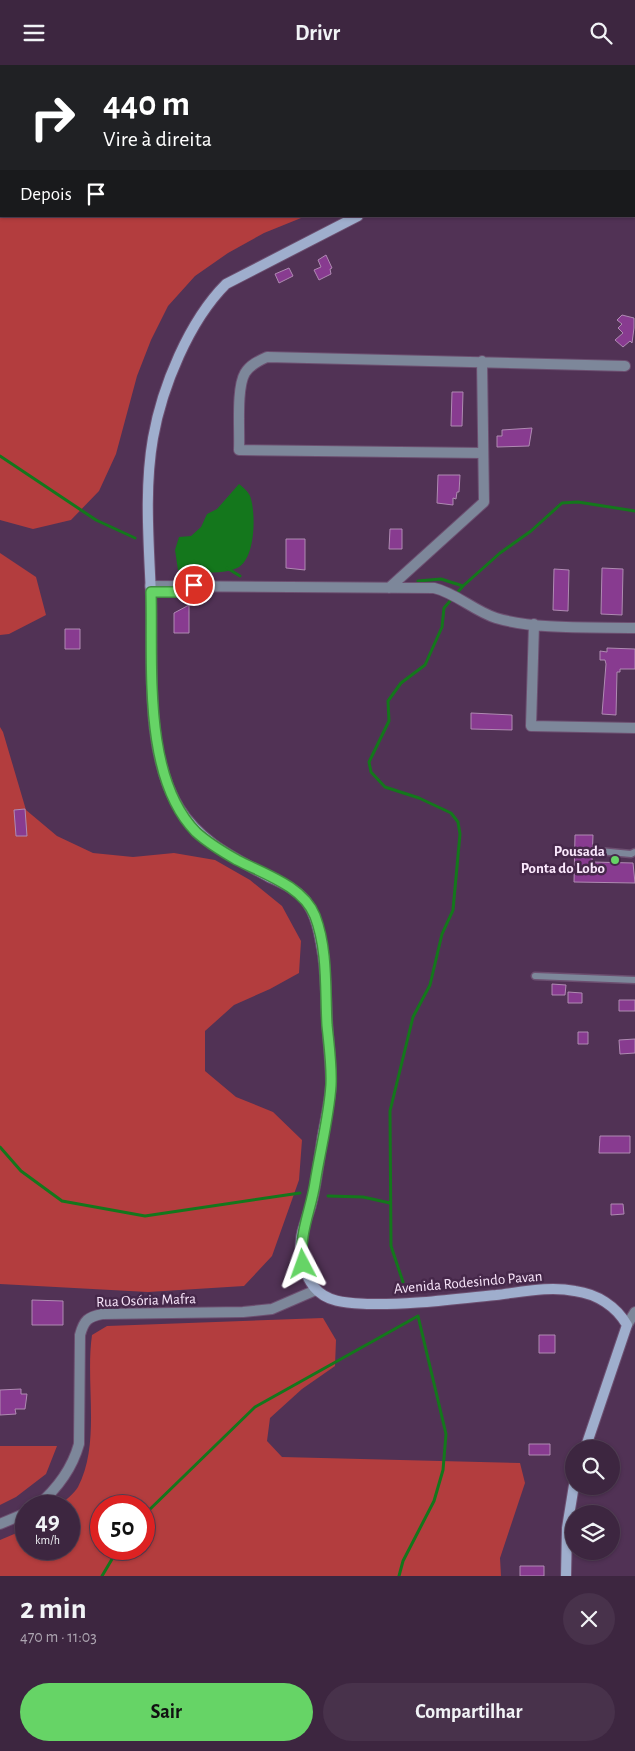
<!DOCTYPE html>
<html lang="pt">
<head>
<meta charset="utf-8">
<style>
  body { margin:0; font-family:"Alegreya Sans",sans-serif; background:#48324b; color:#f1f3f6; height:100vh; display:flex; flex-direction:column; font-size:19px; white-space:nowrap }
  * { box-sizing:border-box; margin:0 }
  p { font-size:16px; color:#ada5b1 }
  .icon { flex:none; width:28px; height:28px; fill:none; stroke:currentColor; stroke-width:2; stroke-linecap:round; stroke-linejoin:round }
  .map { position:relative; height:1511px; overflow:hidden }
  .details { display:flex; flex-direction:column; background:#3d2640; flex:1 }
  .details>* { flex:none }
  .banner { position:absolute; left:0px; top:0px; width:635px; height:152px; box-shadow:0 1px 4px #0004,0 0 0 1px #564359; background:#202124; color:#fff; overflow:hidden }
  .tools { position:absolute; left:565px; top:1375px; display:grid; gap:10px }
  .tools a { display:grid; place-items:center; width:55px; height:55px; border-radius:50%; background:#3d2640; box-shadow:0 1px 4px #0004,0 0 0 1px #564359; font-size:25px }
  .speed { position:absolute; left:15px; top:1430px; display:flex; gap:10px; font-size:25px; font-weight:700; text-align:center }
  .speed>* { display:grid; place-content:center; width:65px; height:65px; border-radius:50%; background:#3d2640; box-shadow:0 1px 4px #0004,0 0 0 1px #564359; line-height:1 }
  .speed small { font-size:12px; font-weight:400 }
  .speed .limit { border:8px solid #d22; background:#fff; color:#111 }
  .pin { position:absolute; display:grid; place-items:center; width:42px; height:42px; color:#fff; margin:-21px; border:2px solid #fff; border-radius:50%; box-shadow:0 1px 5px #0007 }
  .me { position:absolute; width:55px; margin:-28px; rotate:356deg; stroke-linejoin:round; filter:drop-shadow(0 0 4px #0008) }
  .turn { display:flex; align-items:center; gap:18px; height:105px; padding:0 20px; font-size:22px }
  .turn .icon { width:65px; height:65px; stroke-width:2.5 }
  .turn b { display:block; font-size:35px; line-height:42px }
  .then { display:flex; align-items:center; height:48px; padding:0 20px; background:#0003; gap:10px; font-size:19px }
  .round { display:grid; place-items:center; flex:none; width:52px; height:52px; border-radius:26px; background:#48324b }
  .summary { display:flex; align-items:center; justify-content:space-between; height:85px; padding:0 20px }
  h1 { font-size:30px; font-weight:600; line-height:38px }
  .button { display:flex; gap:10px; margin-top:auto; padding:10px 20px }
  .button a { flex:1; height:58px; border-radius:30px; background:#66d466; color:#111; font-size:20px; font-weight:600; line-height:58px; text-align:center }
  .button a+a { background:#48324b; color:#f1f3f6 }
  header { display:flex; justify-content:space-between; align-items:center; height:65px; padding:0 20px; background:#3d2640; font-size:22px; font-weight:600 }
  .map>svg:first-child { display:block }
  .forest { fill:#b33d3e; fill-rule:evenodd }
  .water { fill:#14771c }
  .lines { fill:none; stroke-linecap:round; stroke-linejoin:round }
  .stream { stroke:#14771c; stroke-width:3 }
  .building { fill:#883b90; stroke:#af8ab2 }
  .service-casing { stroke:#6c4f70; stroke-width:9 }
  .minor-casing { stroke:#6c4f70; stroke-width:12 }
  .tertiary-casing { stroke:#6c4f70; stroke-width:12 }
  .secondary-casing { stroke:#6c4f70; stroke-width:12 }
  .service { stroke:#7d879a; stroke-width:6 }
  .minor { stroke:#7d879a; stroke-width:10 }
  .tertiary { stroke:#7d879a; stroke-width:10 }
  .secondary { stroke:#9faecd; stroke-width:10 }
  .route-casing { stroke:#428a42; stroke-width:12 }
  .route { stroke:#66d466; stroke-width:9 }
  .poi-dot { fill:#66d466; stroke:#46284a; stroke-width:2 }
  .labels { text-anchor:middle; stroke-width:5; stroke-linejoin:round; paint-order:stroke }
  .poi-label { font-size:15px; font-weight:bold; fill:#fae7fc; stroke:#46284a; text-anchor:end }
  .street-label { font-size:15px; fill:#fae7fc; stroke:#46284a }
</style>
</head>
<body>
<header><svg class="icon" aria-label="menu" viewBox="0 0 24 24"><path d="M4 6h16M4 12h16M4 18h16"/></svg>Drivr<svg class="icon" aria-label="search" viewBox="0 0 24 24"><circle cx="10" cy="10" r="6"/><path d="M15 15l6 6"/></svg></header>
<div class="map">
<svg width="635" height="1511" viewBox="0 0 635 1511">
  <rect width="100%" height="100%" fill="#513255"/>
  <!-- forest -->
  <path class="forest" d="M0,0H635V102L634,1H1V151H306L264,168L228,188L195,211L168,241L151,275L137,311L116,389L99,426L71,455L33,464L0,455Z
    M0,488L36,512L46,550L9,569L0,570Z
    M0,662L3,667L26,745L57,771L93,788L133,792L174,788L215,795L250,815L282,841L301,876L299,908L270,924L234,940L205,966V1006L236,1032L273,1047L302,1075L299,1115L272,1191L244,1221L148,1227L0,1219Z
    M323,1253L336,1275L335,1301L302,1324L270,1353L267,1376L282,1392L520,1398L525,1418L500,1493L501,1511H0V1475L26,1464V1484H69V1441H59C65,1435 74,1429 78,1422C101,1378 85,1318 92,1270L107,1261ZM144,1441V1484H101V1441Z
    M0,1381H57L46,1409L16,1432L0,1440Z"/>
  <!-- water -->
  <path class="water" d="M239,419C244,423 250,428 251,434C256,452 255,495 237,503C219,511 197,506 178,505L175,485L179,472L191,471L201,462L207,449L217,444Z"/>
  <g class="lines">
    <!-- stream -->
    <path class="stream" d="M0,391L96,455L135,473
      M227,503L240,511
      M418,516L441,514L463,521
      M0,1082L21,1106L62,1136L145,1151L300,1128
      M328,1131L363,1132L390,1138
      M403,1217L391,1181L390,1046L413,952L430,920L442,869L453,845L460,769L458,757L451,748L419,733L385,722L371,707L369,697L389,656L388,636L401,618L425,600L442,562L444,543L463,521L500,488L531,466L562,438L578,437L635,446
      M144,1450L255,1342L418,1251L446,1369L443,1405L434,1436L403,1496L399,1511
      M102,1511L118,1484"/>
  </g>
  <!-- building -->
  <path class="building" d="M326,190L332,203L330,204L331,209L319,215L314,205L321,202L318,195Z
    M289,203L293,211L279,218L275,209Z
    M622,250L634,253V263L632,278L630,276L623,282L615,275L623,268L618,263L622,259L617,255Z
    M452,327H463L462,361H451Z
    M532,363L529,381L497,382V371H502V365Z
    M438,410H460L459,427H457L456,434L453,433V440L437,438Z
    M390,464H402V484H389Z
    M286,474H305V505L286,503Z
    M602,503L623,504L622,550L601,549Z
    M554,504L569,505L568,546L553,545Z
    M189,540V568H174V548Z
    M65,564H80V584H65Z
    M607,583L635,584V604H620V607H617L616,650L602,649L606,599L605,595H600V586L607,587Z
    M471,648L512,650V665L471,664Z
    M25,744L27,771H16L14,745Z
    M575,770H593L592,797L633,798L635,818L574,817Z
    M552,919L566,920L565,930H552Z
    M568,927L582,928V938H568Z
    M619,935H635V946H619Z
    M578,967H588V979H578Z
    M635,974V988L620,989L619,975Z
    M600,1071H630V1088H599Z
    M611,1139H623L624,1149L611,1150Z
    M32,1235L63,1236V1260H32Z
    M539,1270H555V1288H539Z
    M21,1324V1329H27L25,1344H15L16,1349L0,1350V1325Z
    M529,1379H550V1390H529Z
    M520,1501H544V1511H520Z"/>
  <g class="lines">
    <!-- service casing -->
    <g class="service-casing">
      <path id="service" d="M599,786L631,789L635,787
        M535,911L635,915"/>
    </g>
    <!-- minor casing -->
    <g class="minor-casing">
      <path id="minor" d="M483,388L239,385C240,367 236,323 245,308C250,300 258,296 267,292L625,301
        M150,521L434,523C456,528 474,546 496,553C536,565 593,562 635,563
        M389,523L484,437L482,296
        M534,559L531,661L635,663
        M627,1260L635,1247"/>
    </g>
    <!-- tertiary casing -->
    <g class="tertiary-casing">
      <path id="tertiary" d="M37,1441C57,1424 72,1404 79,1379L80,1270C84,1255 88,1252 102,1249L243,1247L272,1244L316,1225
        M0,1459L26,1448"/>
    </g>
    <!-- secondary casing -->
    <g class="secondary-casing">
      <path id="secondary" d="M634,122L635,121
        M358,151L226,219C189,256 162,322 153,373C144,424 149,480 151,531C153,597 144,686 179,743C201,778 235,793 269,812C282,818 296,824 305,835C317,850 320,872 323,890C326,911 326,933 327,954C328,976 331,998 331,1019C330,1035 326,1053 323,1069C319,1092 317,1117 311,1140C308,1151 302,1163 301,1174C299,1191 304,1209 314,1222C327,1238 348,1238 367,1239C411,1240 453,1234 496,1230C522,1227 549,1221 575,1226C597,1229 616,1241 627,1260L585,1384
        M566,1511L567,1463L574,1420"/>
    </g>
    <!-- service -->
    <use href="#service" class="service"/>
    <!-- minor -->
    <use href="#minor" class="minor"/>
    <!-- tertiary -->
    <use href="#tertiary" class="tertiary"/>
    <!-- secondary -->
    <use href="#secondary" class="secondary"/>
  </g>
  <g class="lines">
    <!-- route casing -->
    <g class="route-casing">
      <path id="route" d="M194,520L177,527H151C153,598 142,712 196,767C208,778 223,787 237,795C264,809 303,821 315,851C328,885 325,925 327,960C329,980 332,1001 331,1020C329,1052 320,1086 315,1118C311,1145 298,1170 303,1199"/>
    </g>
    <!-- route -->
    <use href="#route" class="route"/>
  </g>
  <!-- markers -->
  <circle class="poi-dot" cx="615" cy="795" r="5"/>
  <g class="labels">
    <!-- poi labels -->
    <g class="poi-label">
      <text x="605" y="791">Pousada<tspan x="605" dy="17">Ponta do Lobo</tspan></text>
    </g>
    <!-- street labels -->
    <g class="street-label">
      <text transform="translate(468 1217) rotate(-5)" y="5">Avenida Rodesindo Pavan</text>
      <text transform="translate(146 1235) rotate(-2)" y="5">Rua Osória Mafra</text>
    </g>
  </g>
</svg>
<div class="tools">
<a><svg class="icon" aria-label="search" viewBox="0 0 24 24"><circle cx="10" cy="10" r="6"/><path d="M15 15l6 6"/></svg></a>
<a><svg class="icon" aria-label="layers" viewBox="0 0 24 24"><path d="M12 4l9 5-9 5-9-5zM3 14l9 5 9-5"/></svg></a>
</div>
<div class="speed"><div>49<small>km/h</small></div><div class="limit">50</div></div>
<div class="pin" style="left:194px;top:520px;background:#d93025"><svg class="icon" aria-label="arrive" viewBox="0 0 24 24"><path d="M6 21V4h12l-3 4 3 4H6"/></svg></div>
<svg class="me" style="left:303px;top:1199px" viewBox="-20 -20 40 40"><path d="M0-17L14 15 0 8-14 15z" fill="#66d466" stroke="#fff" stroke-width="4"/></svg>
<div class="banner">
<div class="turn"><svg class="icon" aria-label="right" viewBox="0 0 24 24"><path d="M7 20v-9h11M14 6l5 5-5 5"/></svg><div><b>440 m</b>Vire à direita</div></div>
<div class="then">Depois<svg class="icon" aria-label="arrive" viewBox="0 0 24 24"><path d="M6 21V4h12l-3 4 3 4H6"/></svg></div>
</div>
</div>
<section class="details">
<div class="summary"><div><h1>2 min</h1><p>470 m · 11:03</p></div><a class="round"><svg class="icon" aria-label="close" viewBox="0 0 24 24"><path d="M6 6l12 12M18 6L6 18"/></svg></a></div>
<div class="button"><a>Sair</a><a>Compartilhar</a></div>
</section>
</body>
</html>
